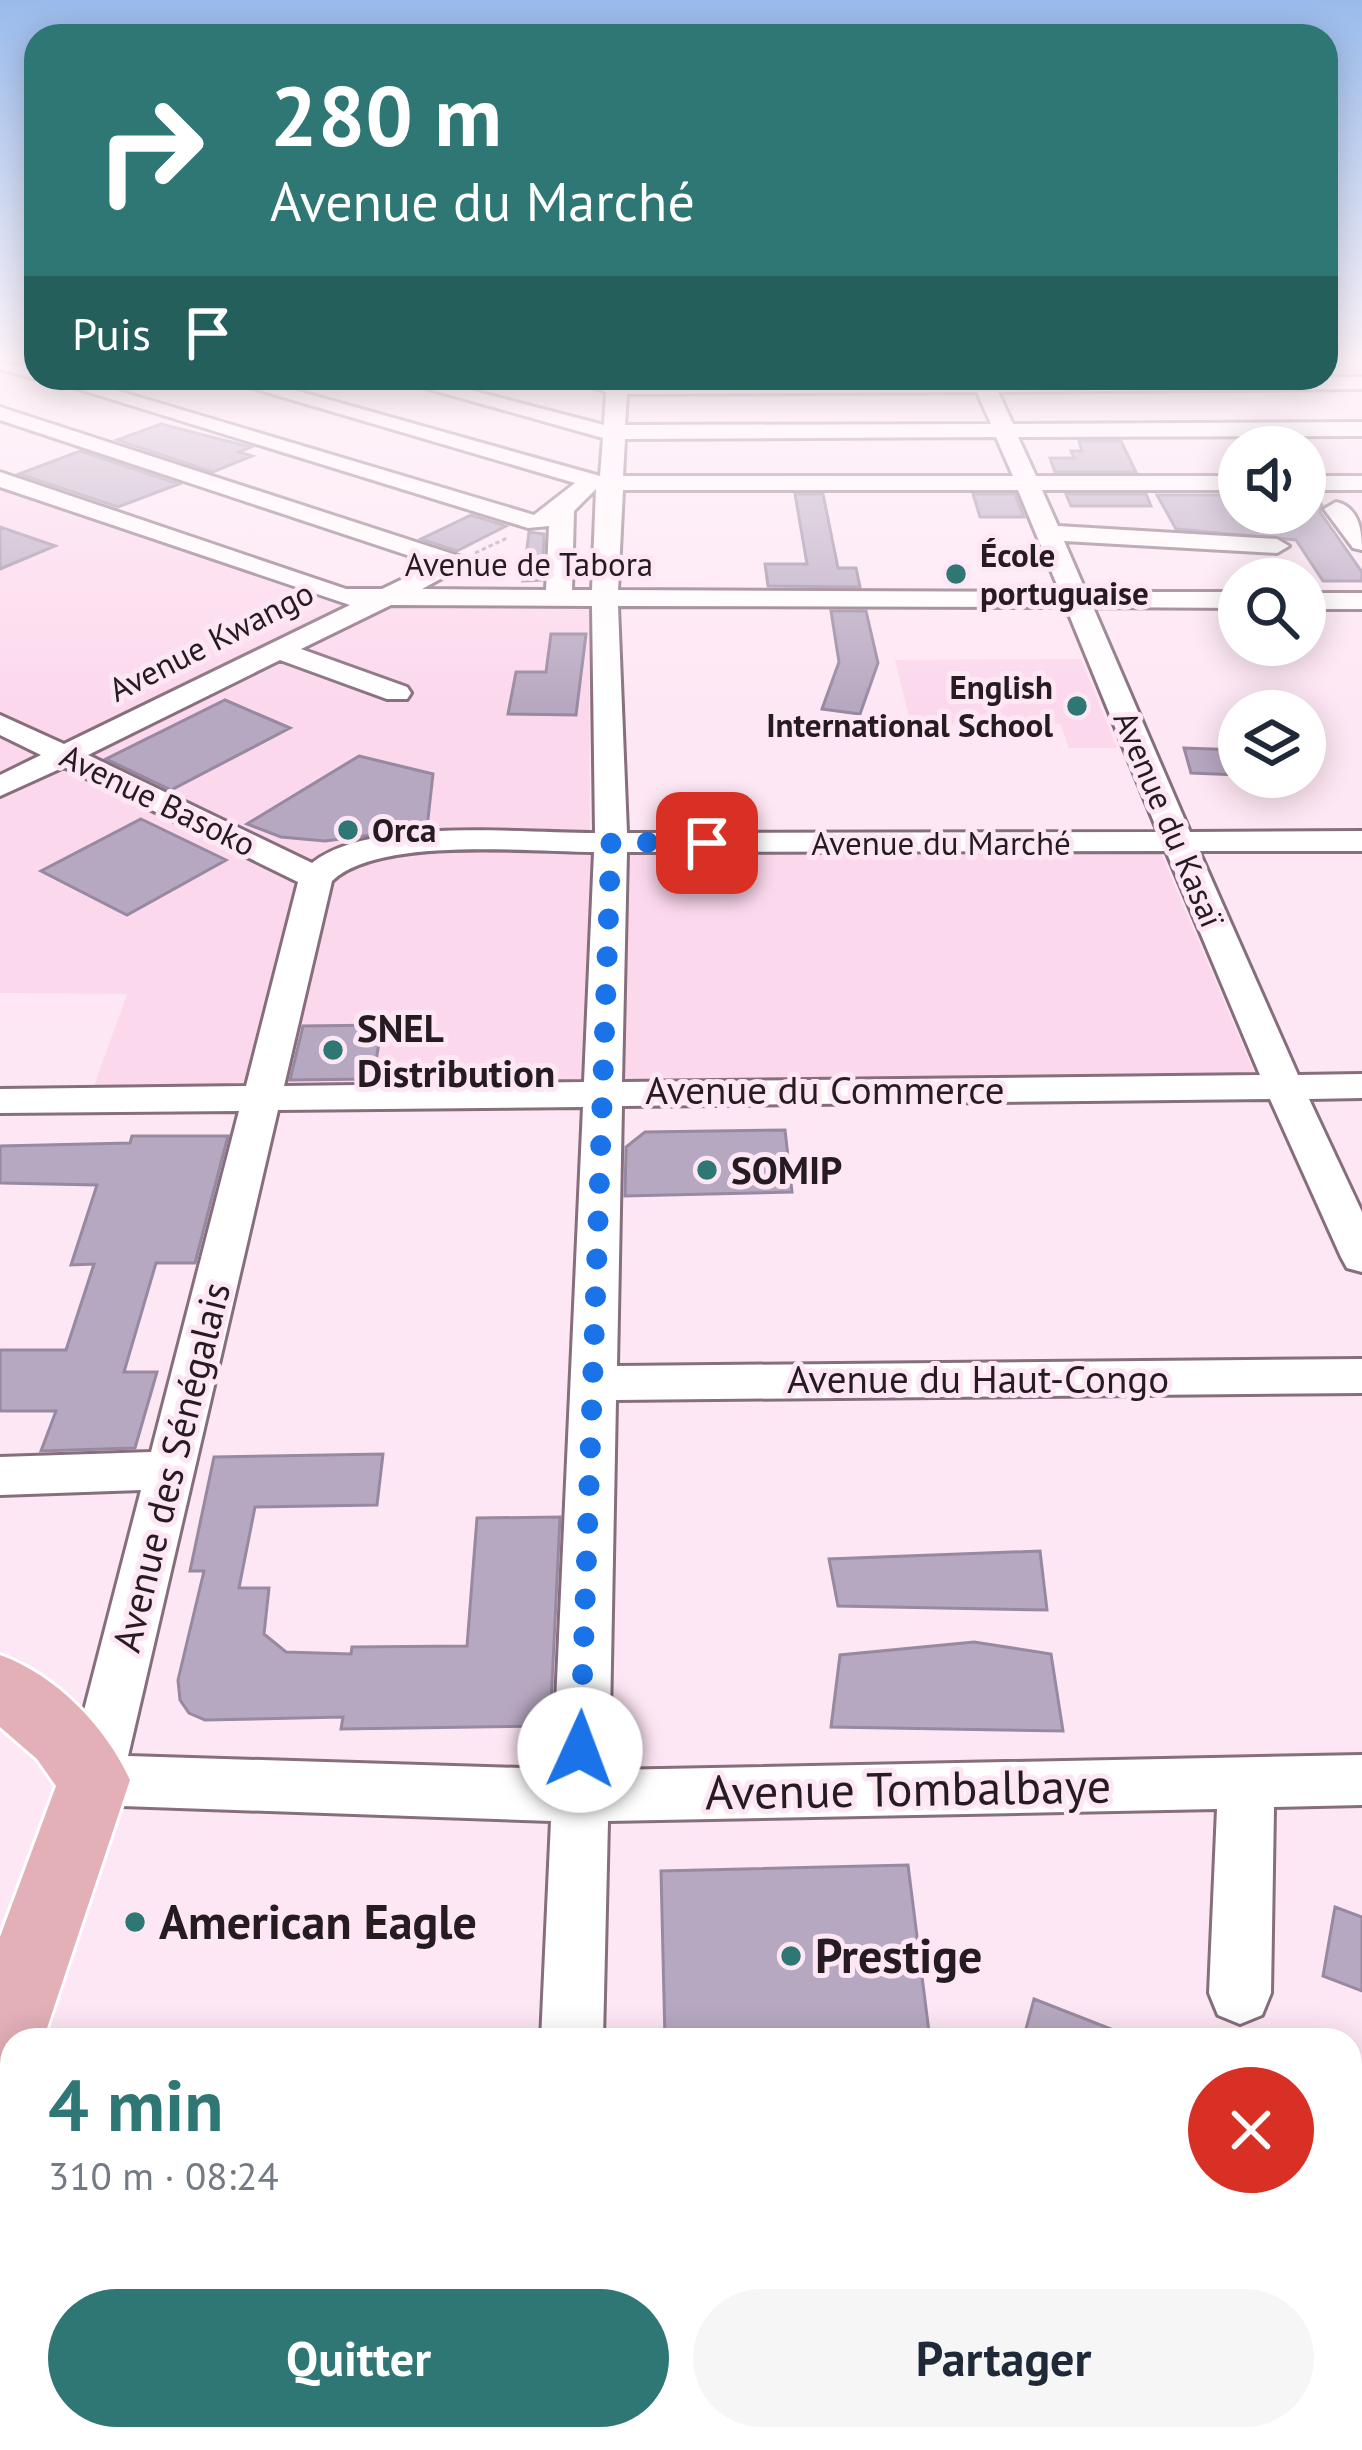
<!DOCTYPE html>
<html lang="fr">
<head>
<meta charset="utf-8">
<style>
  body { margin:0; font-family:"PT Sans",sans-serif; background:#f6f6f7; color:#1f2937; height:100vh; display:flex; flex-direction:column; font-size:45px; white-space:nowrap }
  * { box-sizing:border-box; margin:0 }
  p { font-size:39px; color:#747a83 }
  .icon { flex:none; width:66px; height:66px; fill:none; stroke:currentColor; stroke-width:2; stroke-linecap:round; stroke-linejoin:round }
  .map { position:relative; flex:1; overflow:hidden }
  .side { position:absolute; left:0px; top:2028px; width:1362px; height:423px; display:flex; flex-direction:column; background:#fff; border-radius:36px 36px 0 0; box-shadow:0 6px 30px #0003 }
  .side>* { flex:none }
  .top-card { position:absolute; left:24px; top:24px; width:1314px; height:366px; border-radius:36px; box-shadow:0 6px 30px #0003; background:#2e7774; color:#fff; overflow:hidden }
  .controls { position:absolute; left:1218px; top:426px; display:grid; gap:24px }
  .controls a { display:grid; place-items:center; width:108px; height:108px; border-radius:50%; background:#fff; box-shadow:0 6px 30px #0003; font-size:60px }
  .pin { position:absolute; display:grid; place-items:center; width:102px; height:102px; color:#fff; margin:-51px; border-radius:24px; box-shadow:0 6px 18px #0006 }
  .me { position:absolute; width:132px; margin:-66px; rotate:2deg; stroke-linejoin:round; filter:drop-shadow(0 0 9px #0008) }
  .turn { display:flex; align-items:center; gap:42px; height:252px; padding:0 48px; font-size:54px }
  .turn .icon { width:156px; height:156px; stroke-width:2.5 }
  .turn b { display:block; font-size:84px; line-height:102px }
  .then { display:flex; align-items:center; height:114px; padding:0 48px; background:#0003; gap:24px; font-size:45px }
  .round { display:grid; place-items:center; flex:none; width:126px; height:126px; border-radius:63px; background:#f6f6f7 }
  .headline { display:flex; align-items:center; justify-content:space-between; height:204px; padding:0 48px }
  h1 { font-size:72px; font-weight:800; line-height:90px; color:#2e7774 }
  .primary-button { display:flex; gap:24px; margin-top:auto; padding:24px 48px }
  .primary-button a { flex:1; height:138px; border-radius:72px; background:#2e7774; color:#fff; font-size:48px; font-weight:800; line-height:138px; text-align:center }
  .primary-button a+a { background:#f6f6f7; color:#1f2937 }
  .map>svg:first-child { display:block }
  .built { fill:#fcd8ed }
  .building { fill:#b7a8c1; stroke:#9789a0; stroke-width:3 }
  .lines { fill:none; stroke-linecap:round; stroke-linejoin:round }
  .minor-casing { stroke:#866e7c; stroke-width:6 }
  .major-casing { stroke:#fff; stroke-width:6 }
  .path { stroke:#ae9ba6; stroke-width:3; stroke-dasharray:4.5 3; stroke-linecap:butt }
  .minor { fill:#fff; fill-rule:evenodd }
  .major { fill:#e2b0b6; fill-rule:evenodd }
  .route { stroke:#1a73e8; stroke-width:21; stroke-dasharray:0 37.8 }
  .poi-dot { fill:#2e7774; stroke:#fee7f4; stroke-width:4.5 }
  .labels { text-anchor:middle; stroke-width:10; stroke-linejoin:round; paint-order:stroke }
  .far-poi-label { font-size:33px; font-weight:bold; fill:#251b21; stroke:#fee7f4; text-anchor:start }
  .far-street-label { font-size:33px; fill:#251b21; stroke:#fee7f4 }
  .poi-label { font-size:39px; font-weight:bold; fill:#251b21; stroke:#fee7f4; text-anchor:start }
  .street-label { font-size:39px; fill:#251b21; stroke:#fee7f4 }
  .near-street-label { font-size:48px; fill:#251b21; stroke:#fee7f4 }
  .near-poi-label { font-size:48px; font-weight:bold; fill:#251b21; stroke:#fee7f4; text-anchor:start }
</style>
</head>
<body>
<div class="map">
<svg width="1362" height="2450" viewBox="0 0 1362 2450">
  <rect width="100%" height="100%" fill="#fee7f4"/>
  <!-- built -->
  <path class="built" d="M0,479L342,600L589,601L590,853H1161L1254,1072L93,1089L127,994L0,993Z
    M1081,659L1117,748H1069L1060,724L911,725L895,660Z"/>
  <!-- building -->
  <path class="building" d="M161,424L251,447L239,452L252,456L213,472L117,440Z
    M1079,441H1121L1136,472H1055L1050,458H1074L1071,451H1082Z
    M80,451L179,484L118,507L19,474Z
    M795,494H823L838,568H856L860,587L768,586L765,564H807Z
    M973,494H1015L1024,517H980Z
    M1066,494H1146L1151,506H1071Z
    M1305,494H1314L1322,505L1320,512L1362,572V581H1323L1296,540L1176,529L1157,495H1239V513H1305Z
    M471,515L506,526L457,551L421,539Z
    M0,527L55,546L0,569Z
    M529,532L544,534L542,580L523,581Z
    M831,611H866L878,663L860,714L822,709L839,662Z
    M551,634H586L576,715L508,714L516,672H546Z
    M225,700L290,728L171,790L106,759Z
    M1184,748L1239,750V775L1191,773Z
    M359,756L433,774L427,828L325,841L281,837L247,824Z
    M141,819L226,860L127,915L41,871Z
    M382,1025L373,1079L290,1080L303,1026Z
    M785,1130L792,1192L625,1196L626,1147L645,1132Z
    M132,1136H228L195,1263H156L124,1372H157L135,1448L41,1451L56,1411H0V1350H66L94,1264L71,1265L97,1185L0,1183V1146L130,1143Z
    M383,1454L377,1505L255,1507L239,1588H269L264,1634L286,1652L351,1654L352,1647L467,1646L477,1518L560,1517L550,1726L341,1729L343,1717L205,1720L189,1713L180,1700L178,1680L204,1571H190L214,1457Z
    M1040,1551L1047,1610L838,1606L829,1559Z
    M974,1642L1051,1654L1063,1731L831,1727L840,1655Z
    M908,1865L930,2040H665L661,1871Z
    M1335,1907L1362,1917V1991L1323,1976Z
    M1034,1999L1134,2038V2040H1023Z"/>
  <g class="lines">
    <!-- minor casing -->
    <g class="minor-casing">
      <path id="minor" d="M0,363L36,367V378H41L36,379L0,369Z
        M1362,377V389L998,392L1013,424L1362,422V436L1018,437L1036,476H1239V490H1042L1058,526L1277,539L1289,546L1277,553L1064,541L1086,592H1239V608L1093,607L1190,832L1362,831V851H1199L1298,1075L1362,1074V1098L1309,1099L1362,1212V1272L1347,1268L1341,1257L1270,1099L622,1106L617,1366L1362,1359V1393L616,1400L609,1770L1362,1755V1805L1274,1807L1271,1993L1262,2015L1240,2024L1218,2015L1209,1993L1217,1809L608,1821L603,2040H541L551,1821L94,1805L74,1798L66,1780L141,1490L0,1495V1457L151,1452L239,1111L0,1113V1089L246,1086L298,882L64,767L0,796V775L41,755L0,735V715L64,744L350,605L0,487V472L346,589H382L434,564L0,420V407L465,558L469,563L422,589L546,590L549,526L528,528L43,378H75L534,515L575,483L218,378H251L600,476L603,438L390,378H424L604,425L606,392L566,378H627V382ZM977,392L991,424L625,425L627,394ZM996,437L1013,476H623L625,439ZM596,489L592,590H572L574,511ZM623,490H1018L1060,592L618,590ZM391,605L592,606L595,833C520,833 369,817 312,863L88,755L280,660L387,699H407L411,693L407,687L301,649ZM618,606L1066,607L1158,832L627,833ZM1166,851L1260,1075L622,1082L627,852ZM594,852L584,1082L284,1086L332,881C379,836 528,852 594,852ZM583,1107L553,1769L128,1756L278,1110Z
        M1305,476H1362V490H1305Z
        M1336,502C1359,507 1362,531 1362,550L1353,548L1324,509Z
        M1305,593H1362V609H1305Z
        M526,2439H598V2450H526Z"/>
    </g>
    <!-- major casing -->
    <g class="major-casing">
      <path id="major" d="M0,1655C56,1675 106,1727 130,1780L43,2040H12V2082L0,2087V1937L56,1786L37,1759L0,1727Z"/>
    </g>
    <!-- path -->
    <path class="path" d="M475,553L507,538"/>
    <!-- minor -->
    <use href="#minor" class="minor"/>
    <!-- major -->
    <use href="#major" class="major"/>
  </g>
  <!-- sky -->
  <linearGradient id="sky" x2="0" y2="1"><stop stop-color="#99bbec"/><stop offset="0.51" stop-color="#fff4fa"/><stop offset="1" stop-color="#fff4fa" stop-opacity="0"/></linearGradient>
  <rect width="1362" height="706" fill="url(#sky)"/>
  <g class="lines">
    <!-- route -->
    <path class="route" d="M580,1750L611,842L707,843"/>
  </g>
  <!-- markers -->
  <g class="poi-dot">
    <circle cx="956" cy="574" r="12"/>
    <circle cx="1077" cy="706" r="12"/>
    <circle cx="348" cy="830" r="12"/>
    <circle cx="333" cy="1050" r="12"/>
    <circle cx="707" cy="1170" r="12"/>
    <circle cx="135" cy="1922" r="12"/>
    <circle cx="791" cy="1956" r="12"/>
  </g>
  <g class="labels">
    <!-- far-poi labels -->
    <g class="far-poi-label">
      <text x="980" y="567">École<tspan x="980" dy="38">portuguaise</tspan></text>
      <text x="1053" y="699" text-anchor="end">English<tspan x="1053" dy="38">International School</tspan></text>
      <text x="372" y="842">Orca</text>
    </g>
    <!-- far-street labels -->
    <g class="far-street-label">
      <text x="529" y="576">Avenue de Tabora</text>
      <text transform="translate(211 641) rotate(-27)" y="12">Avenue Kwango</text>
      <text transform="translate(158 800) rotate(26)" y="12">Avenue Basoko</text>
      <text transform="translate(1169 819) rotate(67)" y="12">Avenue du Kasaï</text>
      <text x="941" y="855">Avenue du Marché</text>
    </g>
    <!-- poi labels -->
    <g class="poi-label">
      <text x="357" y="1042">SNEL<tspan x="357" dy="45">Distribution</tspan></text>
      <text x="731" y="1184">SOMIP</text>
    </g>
    <!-- street labels -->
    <g class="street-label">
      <text x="825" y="1104">Avenue du Commerce</text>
      <text x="978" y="1393">Avenue du Haut-Congo</text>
      <text transform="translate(171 1467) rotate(-76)" y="14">Avenue des Sénégalais</text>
    </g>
    <!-- near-street labels -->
    <g class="near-street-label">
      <text transform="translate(908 1789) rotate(-1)" y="17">Avenue Tombalbaye</text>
    </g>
    <!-- near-poi labels -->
    <g class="near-poi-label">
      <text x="159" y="1939">American Eagle</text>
      <text x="815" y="1973">Prestige</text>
    </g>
  </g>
</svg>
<div class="controls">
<a><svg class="icon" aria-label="sound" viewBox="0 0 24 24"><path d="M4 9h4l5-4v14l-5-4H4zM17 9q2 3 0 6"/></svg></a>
<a><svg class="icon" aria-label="search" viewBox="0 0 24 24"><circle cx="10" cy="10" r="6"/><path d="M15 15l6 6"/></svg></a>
<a><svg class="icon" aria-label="layers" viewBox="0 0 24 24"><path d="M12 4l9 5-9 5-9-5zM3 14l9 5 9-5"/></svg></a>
</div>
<div class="pin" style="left:707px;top:843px;background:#d93025"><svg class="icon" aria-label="arrive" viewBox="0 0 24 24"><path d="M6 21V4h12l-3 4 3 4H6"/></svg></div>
<svg class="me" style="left:580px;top:1750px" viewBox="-20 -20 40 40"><circle r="19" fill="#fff"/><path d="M0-13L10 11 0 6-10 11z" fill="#1a73e8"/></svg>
<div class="top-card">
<div class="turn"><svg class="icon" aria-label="right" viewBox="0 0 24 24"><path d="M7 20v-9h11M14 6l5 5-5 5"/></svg><div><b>280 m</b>Avenue du Marché</div></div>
<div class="then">Puis<svg class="icon" aria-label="arrive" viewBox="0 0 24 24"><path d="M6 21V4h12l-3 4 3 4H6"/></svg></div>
</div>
<section class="side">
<div class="headline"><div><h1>4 min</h1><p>310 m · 08:24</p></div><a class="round" style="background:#d93025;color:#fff"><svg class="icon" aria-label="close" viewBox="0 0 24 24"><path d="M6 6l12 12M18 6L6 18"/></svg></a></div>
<div class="primary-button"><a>Quitter</a><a>Partager</a></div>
</section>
</div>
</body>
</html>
